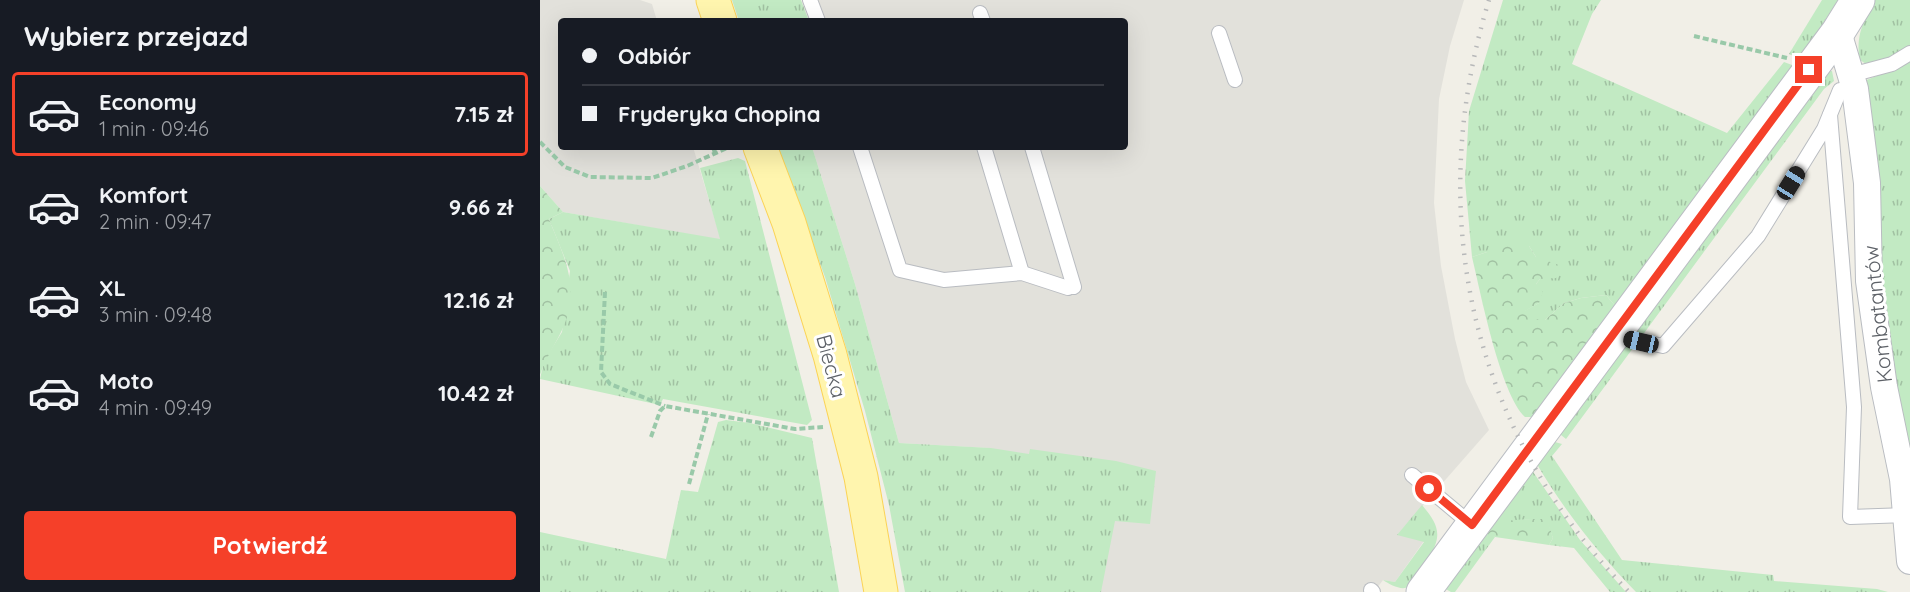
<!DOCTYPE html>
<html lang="pl">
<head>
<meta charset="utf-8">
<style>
  body { margin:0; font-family:Quicksand,sans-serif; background:#242831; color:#f1f3f6; height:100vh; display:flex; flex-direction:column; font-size:22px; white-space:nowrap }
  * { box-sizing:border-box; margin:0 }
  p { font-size:20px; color:#9ea1a6 }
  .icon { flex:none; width:33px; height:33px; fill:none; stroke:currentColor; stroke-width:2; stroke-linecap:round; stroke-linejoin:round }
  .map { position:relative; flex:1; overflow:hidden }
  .drawer { display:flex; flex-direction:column; background:#171b24; width:540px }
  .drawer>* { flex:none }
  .guide { position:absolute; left:18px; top:18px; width:570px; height:132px; border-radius:6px; box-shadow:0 6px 24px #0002; display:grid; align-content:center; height:132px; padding:0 24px; background:#171b24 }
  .end { position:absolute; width:27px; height:27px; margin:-14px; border:8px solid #f54029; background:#fff; box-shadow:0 0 0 3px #fff }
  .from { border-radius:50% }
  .car { position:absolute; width:18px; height:36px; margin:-18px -9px; border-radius:8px; box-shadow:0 0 4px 2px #0007; background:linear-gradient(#222 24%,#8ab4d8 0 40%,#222 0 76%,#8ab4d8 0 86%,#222 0) }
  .guide b { display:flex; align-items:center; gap:21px; height:57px; font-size:22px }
  .guide b+b { border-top:2px solid #363941 }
  .guide i { width:15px; height:15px; background:#f1f3f6 }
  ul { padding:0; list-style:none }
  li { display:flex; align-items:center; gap:18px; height:84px; margin:0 12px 9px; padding:0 12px; border:3px solid transparent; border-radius:6px }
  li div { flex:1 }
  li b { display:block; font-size:22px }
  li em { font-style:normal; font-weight:700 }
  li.on { border-color:#f54029 }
  li>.icon { width:54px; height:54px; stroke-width:1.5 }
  h2 { padding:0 24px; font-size:27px; line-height:72px }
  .button { display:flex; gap:12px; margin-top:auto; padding:12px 24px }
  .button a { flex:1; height:69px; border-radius:6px; background:#f54029; color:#fff; font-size:24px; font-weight:700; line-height:69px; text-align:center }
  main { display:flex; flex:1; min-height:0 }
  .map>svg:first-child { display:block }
  .industrial { fill:#e2e1db }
  .grass { fill:url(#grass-tufts) }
  .forest { fill:url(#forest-crowns) }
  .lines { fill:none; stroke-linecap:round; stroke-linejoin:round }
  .lane-casing { stroke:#b9bcc1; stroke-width:16 }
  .street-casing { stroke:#b9bcc1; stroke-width:28 }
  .secondary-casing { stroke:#babdc3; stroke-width:35 }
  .primary-casing { stroke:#fbd356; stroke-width:35 }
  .path { stroke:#99c9a9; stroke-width:4; stroke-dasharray:6 3; stroke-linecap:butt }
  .lane { stroke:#fff; stroke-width:14 }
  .street { stroke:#fff; stroke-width:26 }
  .secondary { stroke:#fff; stroke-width:33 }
  .primary { stroke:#fff5ae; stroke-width:33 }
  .rail { stroke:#b7b8b9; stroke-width:4.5; stroke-dasharray:1.5 8; stroke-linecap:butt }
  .route { stroke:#f54029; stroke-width:8 }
  .labels { text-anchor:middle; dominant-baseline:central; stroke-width:6; stroke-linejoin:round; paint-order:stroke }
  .street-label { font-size:21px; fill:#5e6268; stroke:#fff }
</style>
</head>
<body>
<main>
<section class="drawer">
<h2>Wybierz przejazd</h2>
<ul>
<li class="on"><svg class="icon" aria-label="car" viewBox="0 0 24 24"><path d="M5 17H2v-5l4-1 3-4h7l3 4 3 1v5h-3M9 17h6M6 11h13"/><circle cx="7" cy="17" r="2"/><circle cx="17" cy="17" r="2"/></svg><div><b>Economy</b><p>1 min · 09:46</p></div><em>7.15 zł</em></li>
<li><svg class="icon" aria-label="car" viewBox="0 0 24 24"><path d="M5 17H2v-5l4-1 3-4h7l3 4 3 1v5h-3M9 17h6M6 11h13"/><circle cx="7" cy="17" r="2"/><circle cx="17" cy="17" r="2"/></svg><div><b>Komfort</b><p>2 min · 09:47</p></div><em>9.66 zł</em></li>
<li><svg class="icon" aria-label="car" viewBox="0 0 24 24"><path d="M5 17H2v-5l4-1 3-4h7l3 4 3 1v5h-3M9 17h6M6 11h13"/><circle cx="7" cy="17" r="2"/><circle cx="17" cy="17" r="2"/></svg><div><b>XL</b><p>3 min · 09:48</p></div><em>12.16 zł</em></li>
<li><svg class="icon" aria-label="car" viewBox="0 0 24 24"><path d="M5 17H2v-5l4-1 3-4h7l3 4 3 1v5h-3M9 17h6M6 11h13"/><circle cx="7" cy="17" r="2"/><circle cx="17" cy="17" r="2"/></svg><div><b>Moto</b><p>4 min · 09:49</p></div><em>10.42 zł</em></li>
</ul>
<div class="button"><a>Potwierdź</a></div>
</section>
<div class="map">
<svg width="1370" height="592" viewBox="0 0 1370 592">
  <defs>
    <pattern id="grass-tufts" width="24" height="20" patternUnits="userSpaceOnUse" patternTransform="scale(1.5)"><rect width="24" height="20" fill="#c2eac3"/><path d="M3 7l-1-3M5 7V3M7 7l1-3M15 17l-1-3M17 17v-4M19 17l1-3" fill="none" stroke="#a1c1a2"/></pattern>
    <pattern id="forest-crowns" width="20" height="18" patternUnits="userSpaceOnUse" patternTransform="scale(1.5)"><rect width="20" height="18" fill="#c2eac3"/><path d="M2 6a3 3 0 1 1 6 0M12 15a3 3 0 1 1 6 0" fill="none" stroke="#a1c1a2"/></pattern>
  </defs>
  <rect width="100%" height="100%" fill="#f1efe7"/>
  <g class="industrial">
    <path d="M 0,0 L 100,0 L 112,4 L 117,21 L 21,21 L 21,147 L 153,147 L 181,240 L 23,212 L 0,186 Z"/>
    <path d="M 276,0 L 924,0 L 910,46 L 899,99 L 894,203 L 901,266 L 915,339 L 926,382 L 949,430 L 858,534 L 884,541 L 855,582 L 843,580 L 834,592 L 377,592 L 449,448 L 359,443 L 315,284 L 272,147 L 585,147 L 585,21 L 283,21 Z"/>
  </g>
  <g class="grass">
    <path d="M 192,0 L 261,0 L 269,21 L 199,21 Z"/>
    <path d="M 963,0 L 1061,0 L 1052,14 L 1032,64 L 1187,133 L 1244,62 L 1252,65 L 1253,70 L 1077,308 L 1066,295 L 1041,298 L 1024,303 L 1005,320 L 990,321 L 984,311 L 999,303 L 996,284 L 1000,279 L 996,257 L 989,246 L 947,252 L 932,257 L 925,181 L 929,111 Z"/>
    <path d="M 1282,0 L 1298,0 L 1262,56 L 1256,57 L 1249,54 Z"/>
    <path d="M 1335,0 L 1370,0 L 1370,48 L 1362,54 L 1326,64 L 1320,60 C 1315,36 1324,20 1335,0 Z"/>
    <path d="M 1370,58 L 1370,477 L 1358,411 L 1339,261 L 1332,118 L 1324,81 L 1349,71 Z"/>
    <path d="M 1292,71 L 1294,81 L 1284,89 L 1026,439 L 1021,435 L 1018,428 L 1285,72 Z"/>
    <path d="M 237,147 L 272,147 L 315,284 L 359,443 L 451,448 L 489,454 L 490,449 L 576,461 L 616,471 L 610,524 L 575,521 L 561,592 L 365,592 L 349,505 L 325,411 L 285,277 Z"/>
    <path d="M 198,158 L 205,161 L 272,420 L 267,425 L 123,399 L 120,405 L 0,379 L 4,361 L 22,332 L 30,271 L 9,219 L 23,212 L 180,239 L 160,168 Z"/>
    <path d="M 186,420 L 210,423 L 272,438 L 299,592 L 0,592 L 0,532 L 126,559 L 141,490 L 158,492 L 178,422 Z"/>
    <path d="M 1008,440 L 1022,444 L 1012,456 L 1082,560 L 1233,575 L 1234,581 L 1337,589 L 1348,592 L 1096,592 C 1057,552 1023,509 995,461 Z"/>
    <path d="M 989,466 L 1040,540 L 1086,592 L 1070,592 L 1034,548 L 1009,545 L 1013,538 L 1006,519 L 979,520 L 949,533 L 955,537 L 915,592 L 911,592 L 904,588 Z"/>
    <path d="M 882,505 C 890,515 899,525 897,538 C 896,549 876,586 865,588 C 858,589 849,584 843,580 L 855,582 L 884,542 L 857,535 Z"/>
  </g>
  <g class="forest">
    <path d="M 0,186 L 23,212 L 9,219 C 25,259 42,290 21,332 C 14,347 5,359 0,375 Z"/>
    <path d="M 975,238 L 989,246 L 996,257 L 1022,266 L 1022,272 L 1016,278 L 1000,279 L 996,284 L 1003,292 L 999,303 L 985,311 L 990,320 L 1005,320 L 1024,303 L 1041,298 L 1066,295 L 1077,308 L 996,417 L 985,417 C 960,393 941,294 932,257 L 947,252 L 951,241 Z"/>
    <path d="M 993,519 L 1007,519 L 1013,538 L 1009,545 L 955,537 L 948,534 C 956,519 978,520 993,519 Z"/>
  </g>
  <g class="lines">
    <g class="lane-casing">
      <g id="lane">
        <path d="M 270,0 L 278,21"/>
        <path d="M 440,13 L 443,21"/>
        <path d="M 679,33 L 695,80"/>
        <path d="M 1311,75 L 1352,64 L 1370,53"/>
        <path d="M 1290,115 L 1314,407 L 1310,517 L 1367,515"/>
        <path d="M 320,147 L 360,270 L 404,280 L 482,273 L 528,288"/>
        <path d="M 444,147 L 482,273"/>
        <path d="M 492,147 L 534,287"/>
        <path d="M 1074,335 L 1123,346 L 1218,236 L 1284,129 L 1300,90"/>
        <path d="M 872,475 L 932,525"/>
        <path d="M 831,590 L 833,592"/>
      </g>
    </g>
    <g class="street-casing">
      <path id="street" d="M 1298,32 L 1315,89 L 1327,183 L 1329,281 L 1344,387 L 1363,479 L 1370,561"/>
    </g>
    <g class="secondary-casing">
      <path id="secondary" d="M 883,592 L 1298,32 L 1318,0"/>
    </g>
    <g class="primary-casing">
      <g id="primary">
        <path d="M 173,0 L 180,21"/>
        <path d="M 220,147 L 249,223 L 290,355 L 321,477 L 341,592"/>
      </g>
    </g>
    <g class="path">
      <path d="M 1154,36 L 1247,58"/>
      <path d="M 0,142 L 25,167 L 50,177 L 112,178 L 147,166 L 189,147"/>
      <path d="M 173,147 L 175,153"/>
      <path d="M 65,292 L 61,372 L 70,384 L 125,406"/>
      <path d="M 111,437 L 120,411 L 125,406 L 255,429 L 283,427"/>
      <path d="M 149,484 L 168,414"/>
    </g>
    <use href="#lane" class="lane"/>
    <use href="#street" class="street"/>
    <use href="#secondary" class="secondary"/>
    <use href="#primary" class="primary"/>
    <path class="rail" d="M 949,0 C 883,215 931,430 1089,592"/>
  </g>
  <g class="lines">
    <path class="route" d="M 889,489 L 932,525 L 1269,70"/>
  </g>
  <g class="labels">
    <g class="street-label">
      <text transform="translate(1337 314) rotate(-96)">Kombatantów</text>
      <text transform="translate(292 366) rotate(75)">Biecka</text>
    </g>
  </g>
</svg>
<i class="end from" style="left:889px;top:489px"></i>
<i class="end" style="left:1269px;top:70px"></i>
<i class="car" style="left:1251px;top:183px;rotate:32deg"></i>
<i class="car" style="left:1101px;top:342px;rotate:283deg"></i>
<div class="guide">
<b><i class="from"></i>Odbiór</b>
<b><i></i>Fryderyka Chopina</b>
</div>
</div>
</main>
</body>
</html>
